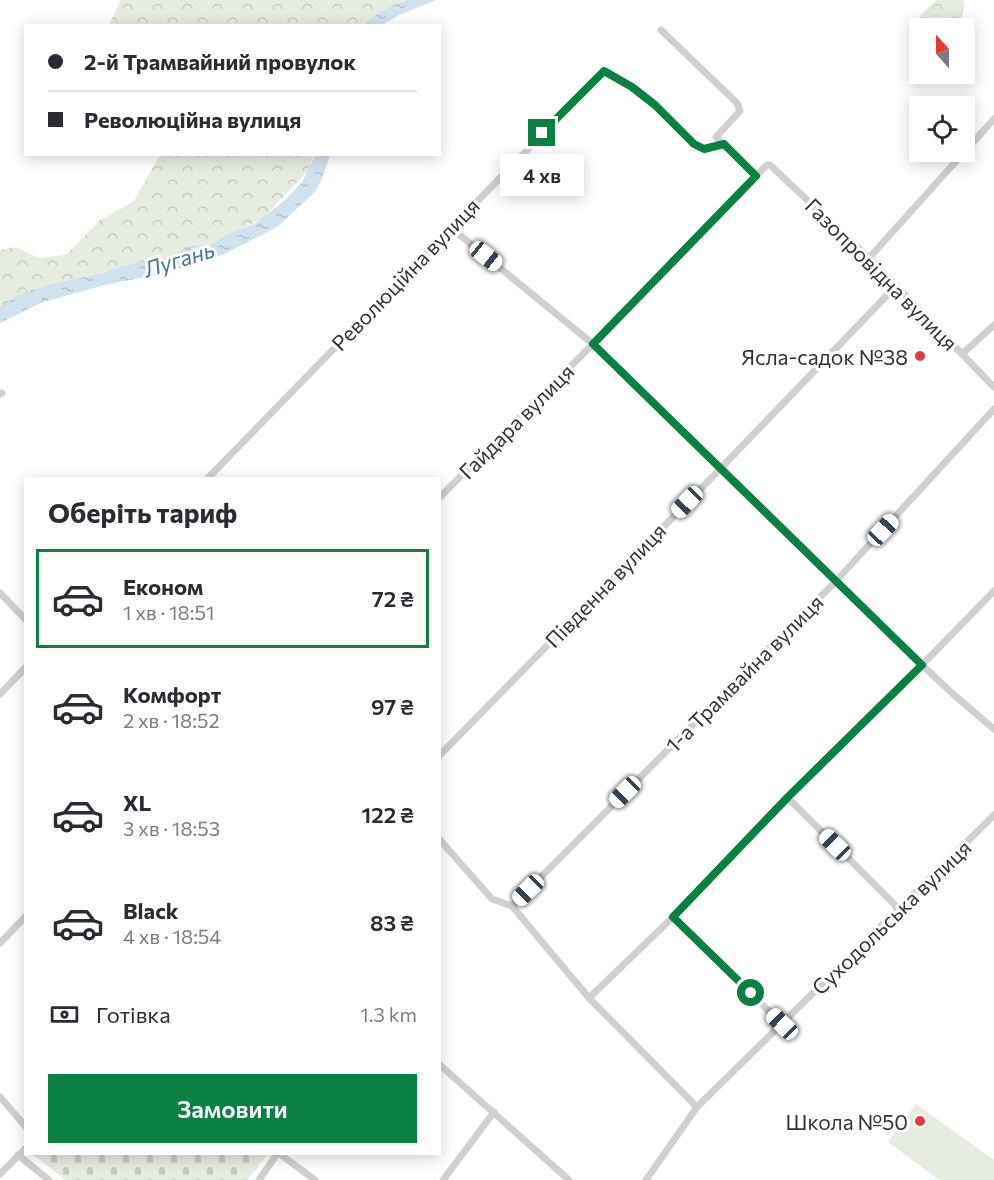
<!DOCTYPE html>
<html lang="uk">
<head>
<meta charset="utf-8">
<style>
  body { margin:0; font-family:Commissioner,sans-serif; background:#f7f7f7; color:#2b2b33; height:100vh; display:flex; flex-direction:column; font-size:22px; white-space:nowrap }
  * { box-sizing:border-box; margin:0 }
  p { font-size:20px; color:#7c7c81 }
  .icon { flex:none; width:33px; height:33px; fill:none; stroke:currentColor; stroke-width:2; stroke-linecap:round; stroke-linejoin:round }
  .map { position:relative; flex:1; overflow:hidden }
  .details { position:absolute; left:24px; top:477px; width:417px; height:678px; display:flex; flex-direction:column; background:#fff; border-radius:0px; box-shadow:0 3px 15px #0003 }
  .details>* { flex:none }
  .guide { position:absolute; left:24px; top:24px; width:417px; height:132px; border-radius:0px; box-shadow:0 3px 15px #0003; display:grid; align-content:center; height:132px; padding:0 24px; background:#fff }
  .needle { width:39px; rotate:339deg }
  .controls { position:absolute; left:909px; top:18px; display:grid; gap:12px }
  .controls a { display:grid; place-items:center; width:66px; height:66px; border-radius:0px; background:#fff; box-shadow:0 3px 15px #0003; font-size:30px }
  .end { position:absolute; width:27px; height:27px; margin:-14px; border:8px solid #0b8043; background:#fff; box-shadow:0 0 0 3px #fff }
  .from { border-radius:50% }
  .bubble { position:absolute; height:42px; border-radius:0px; background:#fff; box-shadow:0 3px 15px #0003; font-size:20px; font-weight:600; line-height:42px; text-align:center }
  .car { position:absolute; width:18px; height:36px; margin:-18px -9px; border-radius:8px; box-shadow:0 0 4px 2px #0007; background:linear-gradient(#fff 24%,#345 0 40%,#fff 0 76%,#345 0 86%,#fff 0) }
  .guide b { display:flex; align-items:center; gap:21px; height:57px; font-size:22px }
  .guide b+b { border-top:2px solid #e1e1e2 }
  .guide i { width:15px; height:15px; background:#2b2b33 }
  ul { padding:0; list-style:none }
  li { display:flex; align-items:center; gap:18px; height:99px; margin:0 12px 9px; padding:0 12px; border:3px solid transparent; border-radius:0px }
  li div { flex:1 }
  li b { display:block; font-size:22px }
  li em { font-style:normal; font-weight:600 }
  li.active { border-color:#0b8043 }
  li>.icon { width:54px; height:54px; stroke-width:1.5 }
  h2 { padding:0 24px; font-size:27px; line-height:72px }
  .pay { display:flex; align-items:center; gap:15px; height:66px; padding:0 24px; font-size:22px }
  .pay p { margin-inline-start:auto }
  .cta { display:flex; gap:12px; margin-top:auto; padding:12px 24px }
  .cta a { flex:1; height:69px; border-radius:0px; background:#0b8043; color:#fff; font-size:24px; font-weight:600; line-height:69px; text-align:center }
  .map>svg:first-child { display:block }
  .forest { fill:url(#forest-crowns) }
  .cemetery { fill:url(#cemetery-stones) }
  .pitch { fill:#e6ecdf }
  .water { fill:url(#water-ripples) }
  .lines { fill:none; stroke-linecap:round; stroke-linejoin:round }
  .minor { stroke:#d0d0d0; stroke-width:7 }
  .route { stroke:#0b8043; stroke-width:8 }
  .poi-dot { fill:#e63946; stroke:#fff; stroke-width:2 }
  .labels { text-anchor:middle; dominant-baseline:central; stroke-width:6; stroke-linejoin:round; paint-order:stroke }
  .street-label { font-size:21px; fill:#333; stroke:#fff }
  .poi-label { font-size:21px; fill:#333; stroke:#fff; text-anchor:end }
  .water-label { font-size:22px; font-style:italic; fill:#3f7597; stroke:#fff }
</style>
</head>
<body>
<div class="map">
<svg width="994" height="1180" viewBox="0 0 994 1180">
  <defs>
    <pattern id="forest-crowns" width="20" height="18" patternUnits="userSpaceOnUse" patternTransform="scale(1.5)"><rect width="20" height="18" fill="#e6ecdf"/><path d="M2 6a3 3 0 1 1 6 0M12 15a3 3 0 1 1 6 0" fill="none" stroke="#c6cbc0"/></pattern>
    <pattern id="cemetery-stones" width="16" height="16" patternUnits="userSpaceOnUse" patternTransform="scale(1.5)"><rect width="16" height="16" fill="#e6ecdf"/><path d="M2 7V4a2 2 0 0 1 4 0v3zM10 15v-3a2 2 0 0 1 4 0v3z" fill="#c6cbc0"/></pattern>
    <pattern id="water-ripples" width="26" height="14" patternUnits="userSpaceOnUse" patternTransform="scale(1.5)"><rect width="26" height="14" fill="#cfe2ee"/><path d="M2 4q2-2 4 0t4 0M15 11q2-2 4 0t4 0" fill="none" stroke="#b2c2cd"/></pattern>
  </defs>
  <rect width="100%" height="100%" fill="#fff"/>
  <g class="forest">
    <path d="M 121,0 L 405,0 L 388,7 L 361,25 L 108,26 Z"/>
    <path d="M 936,0 L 964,0 L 963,14 L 957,28 L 926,28 L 920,16 Z"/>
    <path d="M 160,155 L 314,155 L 307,172 L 263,218 L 208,246 L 166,258 L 121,266 L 0,307 L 0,250 L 16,247 L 39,258 L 66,255 L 99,221 L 134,201 Z"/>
  </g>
  <path class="cemetery" d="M 32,1154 L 268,1154 L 247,1180 L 66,1180 Z"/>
  <path class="pitch" d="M 916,1104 L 994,1160 L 994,1180 L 939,1180 L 888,1142 Z"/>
  <g class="water">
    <path d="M 407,0 L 436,0 L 399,15 L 382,25 L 362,25 L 388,7 Z"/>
    <path d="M 316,154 L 330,155 L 322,179 L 315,192 L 277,227 L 250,241 L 220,256 L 200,258 L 183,267 L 157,275 L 109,284 L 43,302 L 0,323 L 0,307 L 20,294 L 49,285 L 99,274 L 121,266 L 166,258 L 192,245 L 208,246 L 227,235 L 256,223 L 285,200 L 302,182 Z"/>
  </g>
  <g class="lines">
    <g class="minor">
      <path d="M 661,30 L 737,103 L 740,111 L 716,137 L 756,176"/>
      <path d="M 450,227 L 593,344 L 922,665 L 953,694 L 994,729"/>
      <path d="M 869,258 L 994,119"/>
      <path d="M 962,354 L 994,325"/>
      <path d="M 0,394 L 2,393"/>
      <path d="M 208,478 L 604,71 L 632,87 L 655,105 L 694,144 L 704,149 L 724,144"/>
      <path d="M 440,497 L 593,344 L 756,176 L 767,165 L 770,165 L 869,258 L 994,387"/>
      <path d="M 0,593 L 26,620"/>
      <path d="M 0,694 L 26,667"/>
      <path d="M 440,755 L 720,469 L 896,286"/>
      <path d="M 787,797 L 899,909"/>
      <path d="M 440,840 L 492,899 L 512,906 L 589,998 L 697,1107"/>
      <path d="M 512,906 L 835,582 L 994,409"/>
      <path d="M 673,917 L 782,1024"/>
      <path d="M 0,943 L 26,916"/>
      <path d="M 589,998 L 673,917 L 787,797 L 922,665 L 994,591"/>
      <path d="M 440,1065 L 569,1180"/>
      <path d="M 0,1097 L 26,1127"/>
      <path d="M 280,1154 L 315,1180"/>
      <path d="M 18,1155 L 49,1180"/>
      <path d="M 0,1174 L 26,1148"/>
      <path d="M 259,1180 L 277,1154"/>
      <path d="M 443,1180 L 494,1112"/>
      <path d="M 646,1180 L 697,1107 L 994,815"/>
    </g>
  </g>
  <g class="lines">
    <path class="route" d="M 542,133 L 604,71 L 632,87 L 655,105 L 694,144 L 704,149 L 724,144 L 756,176 L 593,344 L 922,665 L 788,797 L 673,917 L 751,993"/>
  </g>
  <g class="poi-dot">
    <circle cx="920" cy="356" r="6"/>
    <circle cx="920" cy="1121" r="6"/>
  </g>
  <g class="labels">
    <g class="street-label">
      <text transform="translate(405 274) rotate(-46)">Революційна вулиця</text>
      <text transform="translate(882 274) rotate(45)">Газопровідна вулиця</text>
      <text transform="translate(516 421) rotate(-45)">Гайдара вулиця</text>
      <text transform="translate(605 585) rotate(-46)">Південна вулиця</text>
      <text transform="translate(744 673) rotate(-45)">1-а Трамвайна вулиця</text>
      <text transform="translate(891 917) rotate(-44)">Суходольська вулиця</text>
    </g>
    <g class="poi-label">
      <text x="908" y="356">Ясла-садок №38</text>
      <text x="908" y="1121">Школа №50</text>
    </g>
    <g class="water-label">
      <text transform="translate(179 259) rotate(-17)">Лугань</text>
    </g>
  </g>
</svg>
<div class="controls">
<a><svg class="needle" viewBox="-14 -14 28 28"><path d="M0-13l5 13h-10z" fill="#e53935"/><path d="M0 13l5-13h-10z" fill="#7c7c81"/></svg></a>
<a><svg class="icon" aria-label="locate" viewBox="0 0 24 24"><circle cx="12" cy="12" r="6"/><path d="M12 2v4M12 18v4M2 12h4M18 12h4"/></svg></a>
</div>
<i class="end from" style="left:751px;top:993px"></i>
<i class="end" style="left:542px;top:133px"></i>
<div class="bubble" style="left:500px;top:154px;width:84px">4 хв</div>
<i class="car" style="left:486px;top:256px;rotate:129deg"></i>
<i class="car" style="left:687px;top:502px;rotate:224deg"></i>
<i class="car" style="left:883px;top:530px;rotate:43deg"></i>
<i class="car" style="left:625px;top:792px;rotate:225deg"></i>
<i class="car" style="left:835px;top:845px;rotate:315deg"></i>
<i class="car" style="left:528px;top:890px;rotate:225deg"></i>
<i class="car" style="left:782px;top:1024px;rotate:314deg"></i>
<div class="guide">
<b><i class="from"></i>2-й Трамвайний провулок</b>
<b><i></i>Революційна вулиця</b>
</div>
<section class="details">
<h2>Оберіть тариф</h2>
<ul>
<li class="active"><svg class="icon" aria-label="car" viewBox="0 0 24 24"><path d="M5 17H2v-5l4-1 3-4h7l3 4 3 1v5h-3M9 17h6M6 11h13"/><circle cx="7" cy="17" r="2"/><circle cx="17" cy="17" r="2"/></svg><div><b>Економ</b><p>1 хв · 18:51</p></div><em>72 ₴</em></li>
<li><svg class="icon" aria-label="car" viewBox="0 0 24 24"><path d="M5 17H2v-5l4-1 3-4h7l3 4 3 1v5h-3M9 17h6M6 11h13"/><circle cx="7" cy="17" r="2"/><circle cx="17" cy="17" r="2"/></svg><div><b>Комфорт</b><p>2 хв · 18:52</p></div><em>97 ₴</em></li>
<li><svg class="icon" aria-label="car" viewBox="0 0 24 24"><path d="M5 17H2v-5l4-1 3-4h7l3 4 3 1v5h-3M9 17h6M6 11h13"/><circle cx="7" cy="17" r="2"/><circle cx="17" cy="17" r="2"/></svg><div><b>XL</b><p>3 хв · 18:53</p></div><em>122 ₴</em></li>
<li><svg class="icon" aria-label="car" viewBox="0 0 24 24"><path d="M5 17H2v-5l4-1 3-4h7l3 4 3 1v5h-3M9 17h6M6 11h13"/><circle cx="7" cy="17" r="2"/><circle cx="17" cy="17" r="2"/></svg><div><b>Black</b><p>4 хв · 18:54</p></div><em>83 ₴</em></li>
</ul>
<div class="pay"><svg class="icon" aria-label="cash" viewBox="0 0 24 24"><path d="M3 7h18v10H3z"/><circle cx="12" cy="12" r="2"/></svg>Готівка<p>1.3 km</p></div>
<div class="cta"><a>Замовити</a></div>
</section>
</div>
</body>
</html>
